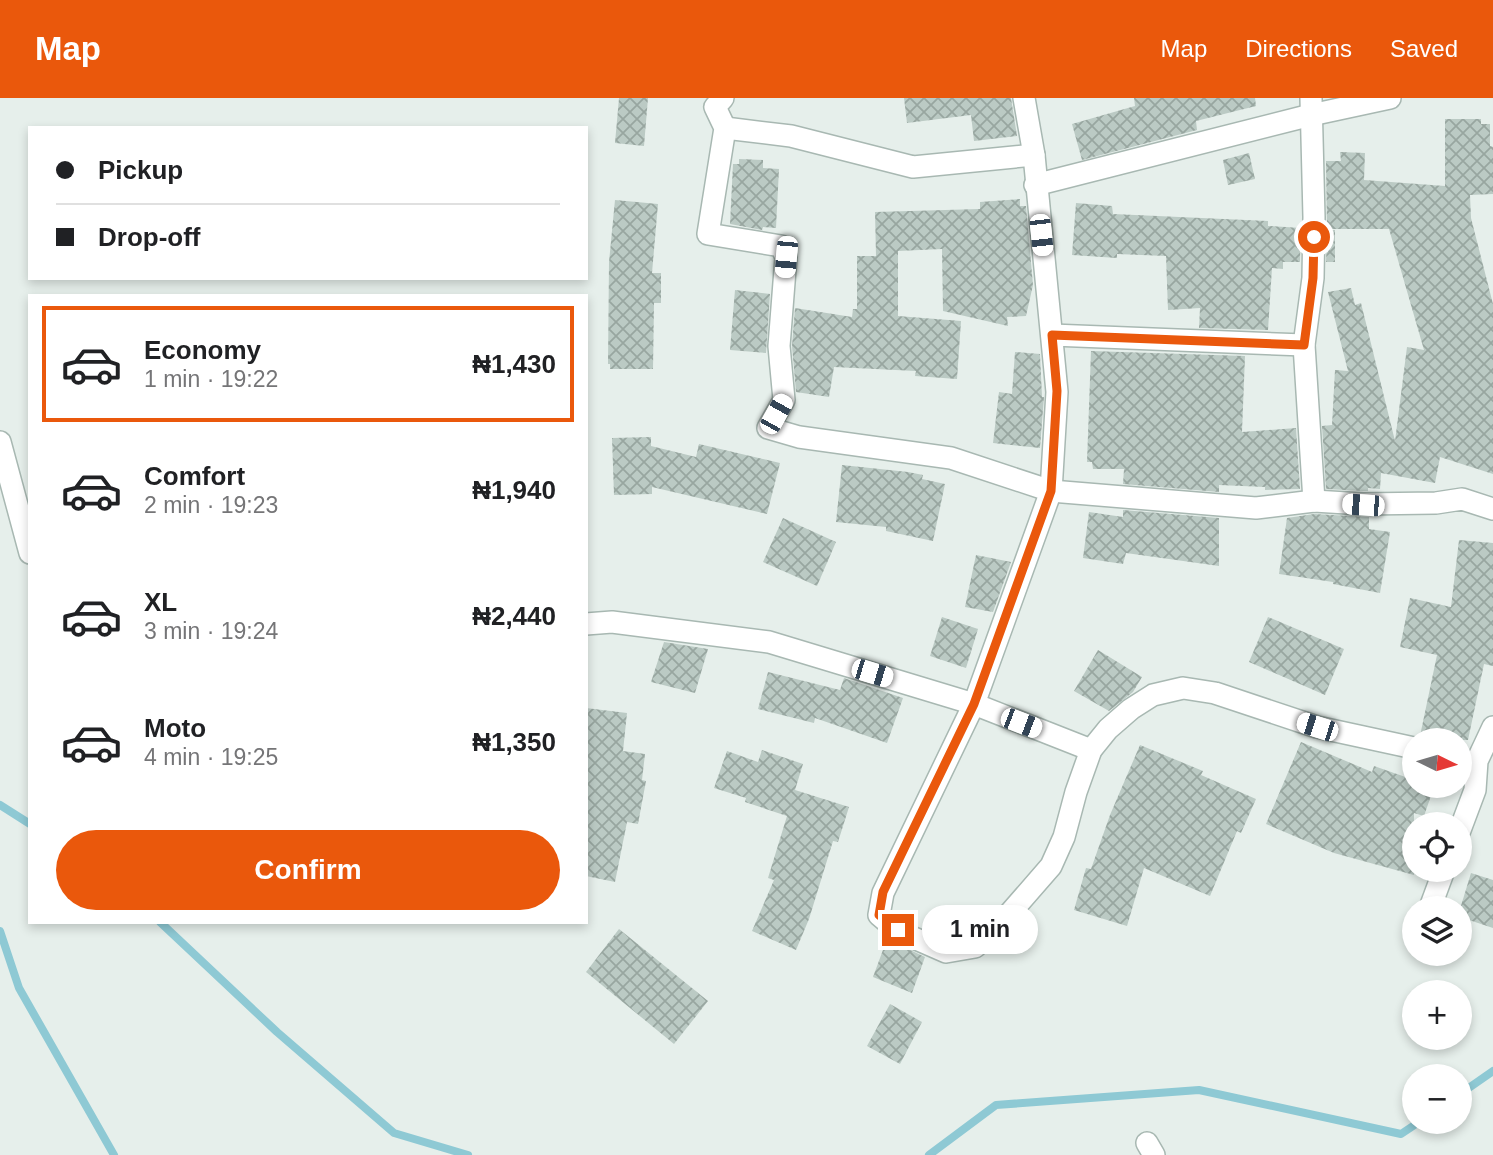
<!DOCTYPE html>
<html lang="en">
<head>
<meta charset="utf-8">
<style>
  body { margin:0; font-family:Helvetica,sans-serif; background:#f2f2f2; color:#202124; height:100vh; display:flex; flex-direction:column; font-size:26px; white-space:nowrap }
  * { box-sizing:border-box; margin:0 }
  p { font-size:23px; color:#757577 }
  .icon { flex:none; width:38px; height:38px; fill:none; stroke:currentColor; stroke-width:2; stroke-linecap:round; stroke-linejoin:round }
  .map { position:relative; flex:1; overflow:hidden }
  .details { position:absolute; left:28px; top:196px; width:560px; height:630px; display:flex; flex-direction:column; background:#fff; border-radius:0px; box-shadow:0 4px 10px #0003 }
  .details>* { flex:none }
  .banner { position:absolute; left:28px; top:28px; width:560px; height:154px; border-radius:0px; box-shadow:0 4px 10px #0003; display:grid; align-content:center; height:154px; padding:0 28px; background:#fff }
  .needle { width:46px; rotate:95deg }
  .controls { position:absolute; left:1402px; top:630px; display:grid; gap:14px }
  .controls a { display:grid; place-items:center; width:70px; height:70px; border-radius:50%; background:#fff; box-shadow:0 4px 10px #0003; font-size:35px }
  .end { position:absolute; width:32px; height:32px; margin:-16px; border:9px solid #ea580c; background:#fff; box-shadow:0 0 0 4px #fff }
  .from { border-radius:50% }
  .bubble { position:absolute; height:49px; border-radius:24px; background:#fff; box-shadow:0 4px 10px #0003; font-size:23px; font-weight:800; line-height:49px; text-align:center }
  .car { position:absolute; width:21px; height:42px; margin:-21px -10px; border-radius:9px; box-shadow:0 0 5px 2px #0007; background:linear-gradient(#fff 24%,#345 0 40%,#fff 0 76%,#345 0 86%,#fff 0) }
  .banner b { display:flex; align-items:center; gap:24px; height:66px; font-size:26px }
  .banner b+b { border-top:2px solid #e0e0e0 }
  .banner i { width:18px; height:18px; background:#202124 }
  ul { padding:12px 0 0; list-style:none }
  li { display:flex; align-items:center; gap:21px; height:116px; margin:0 14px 10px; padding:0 14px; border:4px solid transparent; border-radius:0px }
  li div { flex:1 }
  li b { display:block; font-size:26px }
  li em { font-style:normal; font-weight:800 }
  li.current { border-color:#ea580c }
  li>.icon { width:63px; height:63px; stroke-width:1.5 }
  .primary-button { display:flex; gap:14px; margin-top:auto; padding:14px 28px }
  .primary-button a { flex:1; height:80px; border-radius:42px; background:#ea580c; color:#fff; font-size:28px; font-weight:800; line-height:80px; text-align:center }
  header { display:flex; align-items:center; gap:42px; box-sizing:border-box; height:98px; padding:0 35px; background:#ea580c; color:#fff }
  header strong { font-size:33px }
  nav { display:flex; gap:38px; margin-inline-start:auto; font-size:24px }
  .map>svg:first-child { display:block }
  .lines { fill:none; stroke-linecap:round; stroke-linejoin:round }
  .stream { stroke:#8ec9d4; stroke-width:8 }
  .building { fill:url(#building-cross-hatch) }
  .street-casing { stroke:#a8b8b2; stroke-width:24 }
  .street { stroke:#fff; stroke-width:21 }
  .route { stroke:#ea580c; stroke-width:9 }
</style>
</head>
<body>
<header>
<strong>Map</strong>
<nav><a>Map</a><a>Directions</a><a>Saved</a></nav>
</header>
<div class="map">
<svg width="1493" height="1057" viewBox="0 0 1493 1057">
  <defs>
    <pattern id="building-cross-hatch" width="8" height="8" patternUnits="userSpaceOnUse" patternTransform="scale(1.75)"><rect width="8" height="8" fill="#bbcac4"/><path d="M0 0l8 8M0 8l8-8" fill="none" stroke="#98a6a0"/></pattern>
  </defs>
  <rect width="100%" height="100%" fill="#e6efeb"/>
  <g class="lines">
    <g class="stream">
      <path d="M 0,707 L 30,726"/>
      <path d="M 160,824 L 277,934 L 394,1035 L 468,1057"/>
      <path d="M 0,833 L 19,890 L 114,1057"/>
      <path d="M 1460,996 L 1493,973"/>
      <path d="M 929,1057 L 996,1007 L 1199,992 L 1401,1036 L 1419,1024"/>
    </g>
  </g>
  <g class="building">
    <path d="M 619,0 L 648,0 L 644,48 L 615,45 Z"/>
    <path d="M 904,0 L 1011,0 L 1017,38 L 974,43 L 971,17 L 907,25 Z"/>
    <path d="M 1134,0 L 1255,0 L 1256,8 L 1196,23 L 1197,32 L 1082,62 L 1072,26 L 1135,8 Z"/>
    <path d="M 1445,21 L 1481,21 L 1481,26 L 1490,26 L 1490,48 L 1493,49 L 1493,96 L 1470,97 L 1471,120 L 1493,206 L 1493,376 L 1440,359 L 1435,385 L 1381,375 L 1380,391 L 1368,390 L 1368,393 L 1363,393 L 1326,391 L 1322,328 L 1332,327 L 1335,272 L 1348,273 L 1328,194 L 1351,190 L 1355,207 L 1361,205 L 1395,343 L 1407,249 L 1424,252 L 1389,131 L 1327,131 L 1326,63 L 1341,63 L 1340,54 L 1365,55 L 1364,82 L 1445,88 Z"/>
    <path d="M 1249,55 L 1255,81 L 1228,87 L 1223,62 Z"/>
    <path d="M 739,61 L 763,62 L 763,70 L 779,71 L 776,130 L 763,129 L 762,132 L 730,126 L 733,66 L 739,66 Z"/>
    <path d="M 1020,101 L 1020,108 L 1026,108 L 1033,187 L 1026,218 L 1007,219 L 1008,228 L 943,213 L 942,151 L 898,153 L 898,218 L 961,223 L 957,281 L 915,278 L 916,273 L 834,269 L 829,299 L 796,294 L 792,248 L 795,210 L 852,219 L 853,211 L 857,211 L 857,158 L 876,158 L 875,114 L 980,111 L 980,104 Z"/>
    <path d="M 615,102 L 658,106 L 652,175 L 661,175 L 661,205 L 654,205 L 653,271 L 610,271 L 610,266 L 608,266 L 609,164 Z"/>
    <path d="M 1076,105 L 1112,108 L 1113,116 L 1268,123 L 1268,128 L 1301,130 L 1300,164 L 1283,164 L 1283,171 L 1272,170 L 1268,232 L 1199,230 L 1200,210 L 1168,212 L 1166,158 L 1117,156 L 1117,160 L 1072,157 Z"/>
    <path d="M 1327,132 L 1335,132 L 1335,164 L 1326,164 Z"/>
    <path d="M 735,192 L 770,196 L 766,255 L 730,252 Z"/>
    <path d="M 1091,253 L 1245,258 L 1242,334 L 1296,330 L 1300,391 L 1265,392 L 1265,389 L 1219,387 L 1219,394 L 1123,386 L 1124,371 L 1093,371 L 1092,364 L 1087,364 Z"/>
    <path d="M 1015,254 L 1040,256 L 1042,299 L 1044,299 L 1040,350 L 993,345 L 999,294 L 1012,296 Z"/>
    <path d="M 651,339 L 651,348 L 696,359 L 699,346 L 780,365 L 767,416 L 652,389 L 652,396 L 614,397 L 612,340 Z"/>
    <path d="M 842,367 L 908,374 L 923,377 L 922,381 L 945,386 L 933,443 L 886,433 L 886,429 L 836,424 Z"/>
    <path d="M 1123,412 L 1219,420 L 1219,468 L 1126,455 L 1123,466 L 1083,460 L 1089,414 L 1123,419 Z"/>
    <path d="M 1314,416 L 1369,419 L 1369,431 L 1390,434 L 1380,495 L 1333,486 L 1333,484 L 1279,476 L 1287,420 Z"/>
    <path d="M 783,420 L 836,444 L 817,488 L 763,464 Z"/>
    <path d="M 1459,442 L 1493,445 L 1493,568 L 1484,566 L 1468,642 L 1440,642 L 1420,638 L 1437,557 L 1400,549 L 1410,500 L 1451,509 Z"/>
    <path d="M 976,457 L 1011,464 L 993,514 L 965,509 Z"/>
    <path d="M 942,519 L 978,531 L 966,570 L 930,558 Z"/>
    <path d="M 1268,519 L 1344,551 L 1325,597 L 1249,564 Z"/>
    <path d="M 664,544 L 708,551 L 695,595 L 651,584 Z"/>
    <path d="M 1098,552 L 1142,579 L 1133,594 L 1109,613 L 1074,593 Z"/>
    <path d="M 768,574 L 840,592 L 844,580 L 903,600 L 887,645 L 815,620 L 814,625 L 758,611 Z"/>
    <path d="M 586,610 L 627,615 L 623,653 L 645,656 L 642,682 L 646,683 L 638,726 L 627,724 L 615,784 L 586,778 Z"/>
    <path d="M 1301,644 L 1372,674 L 1374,668 L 1414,682 L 1414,688 L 1434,689 L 1424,718 L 1414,715 L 1414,777 L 1334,755 L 1266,726 Z"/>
    <path d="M 1140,647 L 1203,673 L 1201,677 L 1256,701 L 1241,735 L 1237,733 L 1210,798 L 1144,770 L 1127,828 L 1074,812 L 1086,770 L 1091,771 L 1110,717 Z"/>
    <path d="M 762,652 L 803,666 L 795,692 L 849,709 L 838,744 L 833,743 L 809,821 L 796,852 L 752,833 L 774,782 L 768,780 L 787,718 L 745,704 L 746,700 L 714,690 L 727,653 L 758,664 Z"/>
    <path d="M 1471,775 L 1493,782 L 1493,830 L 1460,819 L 1460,811 Z"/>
    <path d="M 619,831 L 708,903 L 674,946 L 586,874 Z"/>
    <path d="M 887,841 L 925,859 L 912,895 L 873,879 Z"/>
    <path d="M 890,906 L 922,924 L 900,966 L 867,948 Z"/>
  </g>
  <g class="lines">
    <g class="street-casing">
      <g id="street">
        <path d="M 723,0 L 715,9 L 725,30 L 708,136 L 781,148 L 786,159 L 779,248 L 784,302 L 768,330 L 799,339 L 951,360 L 1051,393 L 1256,410 L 1314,403 L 1363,406 L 1436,405 L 1462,401 L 1493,411"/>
        <path d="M 1024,0 L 1034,57 L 1057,294 L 1051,393 L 974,606 L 883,795 L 879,817 L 898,833 L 946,854 L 975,849 L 997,830 L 1051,768 L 1064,739 L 1076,694 L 1091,652 L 1108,631 L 1131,611 L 1153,597 L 1183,590 L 1215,595 L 1317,629 L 1414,650"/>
        <path d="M 1311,0 L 1314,119 L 1313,180 L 1304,247 L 1314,403"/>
        <path d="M 725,30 L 791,38 L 913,69 L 1034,57"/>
        <path d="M 1035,87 L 1311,17 L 1390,0"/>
        <path d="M 1052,237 L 1304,247"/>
        <path d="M 0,344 L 30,455"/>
        <path d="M 586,526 L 612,524 L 769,544 L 974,606 L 1091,652"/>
        <path d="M 1460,732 L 1475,692 L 1477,663 L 1493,629"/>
        <path d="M 1430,810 L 1444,772"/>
        <path d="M 1147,1045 L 1154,1057"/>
      </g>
    </g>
    <use href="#street" class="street"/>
  </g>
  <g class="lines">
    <path class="route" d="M 898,832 L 879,817 L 883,794 L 974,606 L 1051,393 L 1057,293 L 1052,237 L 1304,247 L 1313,180 L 1314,139"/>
  </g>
</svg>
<div class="controls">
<a><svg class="needle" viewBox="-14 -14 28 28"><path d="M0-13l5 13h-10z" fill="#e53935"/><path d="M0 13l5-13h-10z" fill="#757577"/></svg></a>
<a><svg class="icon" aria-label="locate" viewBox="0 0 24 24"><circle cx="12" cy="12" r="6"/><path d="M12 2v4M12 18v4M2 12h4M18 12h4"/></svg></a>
<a><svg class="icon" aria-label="layers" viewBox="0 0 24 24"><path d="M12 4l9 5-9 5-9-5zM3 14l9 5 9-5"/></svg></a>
<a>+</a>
<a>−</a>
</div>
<i class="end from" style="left:1314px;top:139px"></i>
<i class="end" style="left:898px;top:832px"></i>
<div class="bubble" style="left:922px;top:807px;width:116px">1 min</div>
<i class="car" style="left:1041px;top:137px;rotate:174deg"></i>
<i class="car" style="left:786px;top:159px;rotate:185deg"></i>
<i class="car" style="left:776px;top:316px;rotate:29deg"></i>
<i class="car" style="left:1363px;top:407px;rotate:274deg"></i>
<i class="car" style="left:872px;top:575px;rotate:107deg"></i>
<i class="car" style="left:1021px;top:625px;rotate:111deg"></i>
<i class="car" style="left:1317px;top:629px;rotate:288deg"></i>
<div class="banner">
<b><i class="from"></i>Pickup</b>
<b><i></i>Drop-off</b>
</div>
<section class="details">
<ul>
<li class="current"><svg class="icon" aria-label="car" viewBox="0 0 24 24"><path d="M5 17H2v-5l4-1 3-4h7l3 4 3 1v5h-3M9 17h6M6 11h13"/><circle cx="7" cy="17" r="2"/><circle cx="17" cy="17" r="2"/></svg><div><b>Economy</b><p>1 min · 19:22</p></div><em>₦1,430</em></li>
<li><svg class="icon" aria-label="car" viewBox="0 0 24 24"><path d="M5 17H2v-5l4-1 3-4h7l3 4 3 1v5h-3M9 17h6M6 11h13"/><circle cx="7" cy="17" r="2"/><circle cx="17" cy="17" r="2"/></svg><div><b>Comfort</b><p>2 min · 19:23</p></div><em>₦1,940</em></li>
<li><svg class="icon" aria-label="car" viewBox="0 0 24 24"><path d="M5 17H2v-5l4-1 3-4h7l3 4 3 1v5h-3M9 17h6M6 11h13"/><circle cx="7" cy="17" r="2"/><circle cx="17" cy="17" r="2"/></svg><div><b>XL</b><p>3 min · 19:24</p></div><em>₦2,440</em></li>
<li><svg class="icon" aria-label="car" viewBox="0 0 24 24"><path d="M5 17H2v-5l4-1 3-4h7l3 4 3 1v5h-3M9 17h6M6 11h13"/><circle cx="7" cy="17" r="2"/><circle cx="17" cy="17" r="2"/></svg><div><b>Moto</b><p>4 min · 19:25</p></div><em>₦1,350</em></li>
</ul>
<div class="primary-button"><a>Confirm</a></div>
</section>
</div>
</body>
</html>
